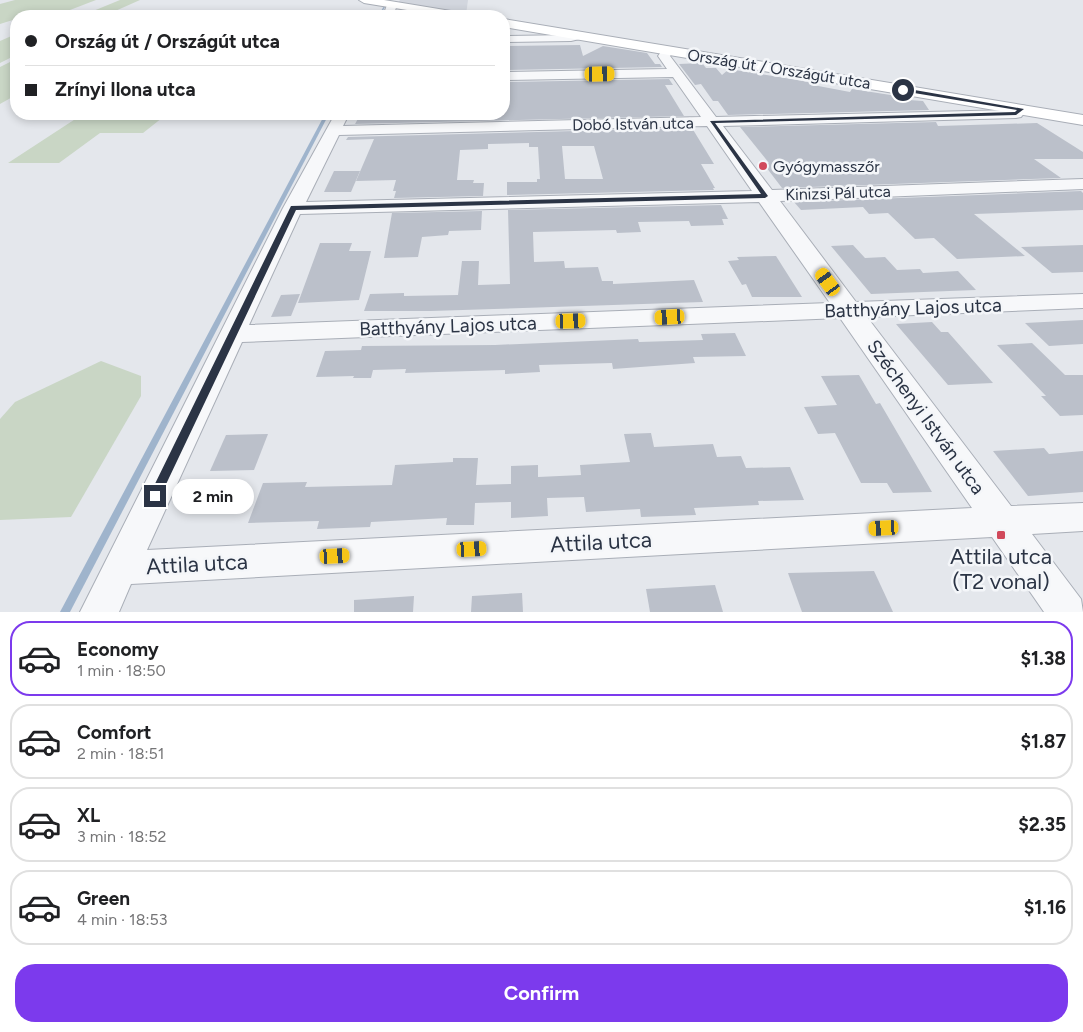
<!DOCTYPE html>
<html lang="en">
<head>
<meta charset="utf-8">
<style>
  body { margin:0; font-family:Figtree,sans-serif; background:#f2f2f2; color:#202124; height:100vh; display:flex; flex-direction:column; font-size:19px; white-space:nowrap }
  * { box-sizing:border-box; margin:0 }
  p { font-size:16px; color:#757577 }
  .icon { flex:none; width:28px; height:28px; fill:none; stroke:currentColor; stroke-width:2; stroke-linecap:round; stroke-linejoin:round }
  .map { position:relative; height:612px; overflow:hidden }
  .panel { display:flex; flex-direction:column; background:#fff; flex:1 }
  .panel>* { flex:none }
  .top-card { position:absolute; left:10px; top:10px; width:500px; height:110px; border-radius:20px; box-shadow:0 2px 8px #0003; display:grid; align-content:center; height:110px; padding:0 15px; background:#fff }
  .end { position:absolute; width:22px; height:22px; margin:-11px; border:6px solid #2b3445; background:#fff; box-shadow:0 0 0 2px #fff }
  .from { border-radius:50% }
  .bubble { position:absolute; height:35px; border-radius:18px; background:#fff; box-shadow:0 2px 8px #0003; font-size:16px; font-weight:700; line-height:35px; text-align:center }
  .car { position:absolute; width:15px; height:30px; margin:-15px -8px; border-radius:6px; box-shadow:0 0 4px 1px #0007; background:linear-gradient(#f5c518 24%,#345 0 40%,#f5c518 0 76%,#345 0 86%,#f5c518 0) }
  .top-card b { display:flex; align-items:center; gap:18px; height:48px; font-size:19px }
  .top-card b+b { border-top:1px solid #e0e0e0 }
  .top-card i { width:12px; height:12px; background:#202124 }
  ul { padding:9px 0 0; list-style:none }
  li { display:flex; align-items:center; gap:15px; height:75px; margin:0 10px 8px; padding:0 5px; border:2px solid #e0e0e0; border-radius:20px }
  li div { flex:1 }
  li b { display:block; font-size:19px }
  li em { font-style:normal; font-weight:700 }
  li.on { border-color:#7c3aed }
  li>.icon { width:45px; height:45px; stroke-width:1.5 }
  .cta { display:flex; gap:10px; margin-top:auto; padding:10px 15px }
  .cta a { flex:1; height:58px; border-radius:20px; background:#7c3aed; color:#fff; font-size:20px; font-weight:700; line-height:58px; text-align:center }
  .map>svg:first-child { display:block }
  .built { fill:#d2d6de }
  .green { fill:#c9d6c5 }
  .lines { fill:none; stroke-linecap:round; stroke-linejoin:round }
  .stream { fill:#9fb4cc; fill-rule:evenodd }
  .building { fill:#bbc0ca; fill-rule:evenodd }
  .street-casing { stroke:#a9aeb7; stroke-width:2 }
  .secondary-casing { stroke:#a9aeb7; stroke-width:2 }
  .street { fill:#f7f8fa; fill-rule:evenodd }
  .secondary { fill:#fff; fill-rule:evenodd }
  .route { fill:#2b3445 }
  .poi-dot { fill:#d1495b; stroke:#f4f6f9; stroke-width:2 }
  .labels { text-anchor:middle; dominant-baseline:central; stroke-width:5; stroke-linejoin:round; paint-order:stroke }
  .far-street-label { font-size:16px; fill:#2b3445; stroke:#f4f6f9 }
  .far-poi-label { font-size:16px; fill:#2b3445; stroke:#f4f6f9; text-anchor:start }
  .street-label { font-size:19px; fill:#2b3445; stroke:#f4f6f9 }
  .near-street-label { font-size:22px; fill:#2b3445; stroke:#f4f6f9 }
  .near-poi-label { font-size:22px; fill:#2b3445; stroke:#f4f6f9 }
</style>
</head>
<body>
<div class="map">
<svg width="1083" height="612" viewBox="0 0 1083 612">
  <rect width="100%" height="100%" fill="#e4e7ec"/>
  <path class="built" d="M 400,0 L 468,0 L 466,15 L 398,3 Z"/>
  <g class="green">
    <path d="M 15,0 L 96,0 L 57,15 L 30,14 L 16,16 L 16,19 L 0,24 L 0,4 Z"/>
    <path d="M 120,0 L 140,0 L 104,16 L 81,16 Z"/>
    <path d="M 16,34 L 16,55 L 0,63 L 0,41 Z"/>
    <path d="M 16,59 L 16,95 L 0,104 L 0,67 Z"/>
    <path d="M 83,114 L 167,114 L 143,133 L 100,133 L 59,163 L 8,163 Z"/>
    <path d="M 101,361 L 141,376 L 141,396 L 71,517 L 0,520 L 0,419 L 15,402 Z"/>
  </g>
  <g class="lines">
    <g class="stream">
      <path d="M 384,6 L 385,7 L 380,16 L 378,16 Z"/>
      <path d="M 325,114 L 329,114 L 70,612 L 60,612 Z"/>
    </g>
  </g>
  <g class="building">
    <path d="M 580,45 L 583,56 L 603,46 L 647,53 L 655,64 L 660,64 L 662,67 L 504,70 L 504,46 Z"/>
    <path d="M 702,63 L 706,68 L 716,68 L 722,75 L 729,69 L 815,83 L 813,85 L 850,92 L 852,89 L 897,96 L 895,99 L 923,101 L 929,110 L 728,115 L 718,101 L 713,101 L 701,84 L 695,85 L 679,64 Z"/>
    <path d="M 669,79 L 673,85 L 665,85 L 684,116 L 355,124 L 359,117 L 504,114 L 504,82 Z"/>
    <path d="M 936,122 L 938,126 L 1037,123 L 1083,152 L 1083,159 L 1034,159 L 1061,178 L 782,188 L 763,163 L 769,163 L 740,127 Z"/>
    <path d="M 692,128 L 714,164 L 701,164 L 715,188 L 713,188 L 714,190 L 507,195 L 507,182 L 537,182 L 537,179 L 540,179 L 538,147 L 529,147 L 529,143 L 488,144 L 488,149 L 460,150 L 457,180 L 474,180 L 473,183 L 484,183 L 483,196 L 394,198 L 396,191 L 393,191 L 396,180 L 356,181 L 374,139 L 346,140 L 348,137 ZM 562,146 L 594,146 L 603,179 L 565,179 Z"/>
    <path d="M 334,171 L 360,171 L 351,192 L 324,192 Z"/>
    <path d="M 1081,191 L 1083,193 L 1083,210 L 974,214 L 1025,256 L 957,259 L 934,238 L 915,239 L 888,213 L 869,214 L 863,207 L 801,210 L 794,202 Z"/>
    <path d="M 721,205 L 728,219 L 722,219 L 724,225 L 691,226 L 689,221 L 638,222 L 641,232 L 617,233 L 616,230 L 533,232 L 534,262 L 564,261 L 565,268 L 598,267 L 602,281 L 613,281 L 613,284 L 694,280 L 703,302 L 431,311 L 364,311 L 370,294 L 404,293 L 404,296 L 458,295 L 462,261 L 479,261 L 478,285 L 510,284 L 508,210 Z"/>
    <path d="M 482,211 L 481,230 L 449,231 L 448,235 L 422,237 L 418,257 L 384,258 L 392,213 Z"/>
    <path d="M 320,243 L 352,243 L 349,251 L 371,251 L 359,300 L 298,303 Z"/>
    <path d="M 853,245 L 865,258 L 885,257 L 897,270 L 920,269 L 923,273 L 958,271 L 976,290 L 871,294 L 831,246 Z"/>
    <path d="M 1083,245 L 1083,272 L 1052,273 L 1021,247 Z"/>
    <path d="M 776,256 L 802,297 L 752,297 L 746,284 L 742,285 L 728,261 L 739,260 L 737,257 Z"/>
    <path d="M 300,294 L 291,316 L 271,317 L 281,295 Z"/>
    <path d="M 1083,320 L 1083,344 L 1049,346 L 1025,323 Z"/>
    <path d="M 932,322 L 941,332 L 948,332 L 993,383 L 948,385 L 896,324 Z"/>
    <path d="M 735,333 L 746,356 L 693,357 L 695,363 L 613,369 L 612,363 L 539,365 L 540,372 L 505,374 L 505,370 L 405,373 L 406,369 L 373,370 L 371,378 L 353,378 L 354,376 L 316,377 L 325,351 L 361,350 L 362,346 L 495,345 L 638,339 L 639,342 L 703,340 L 701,334 Z"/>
    <path d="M 1032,343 L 1065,375 L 1083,375 L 1083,415 L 1060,416 L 1041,396 L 1046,396 L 997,345 Z"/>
    <path d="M 859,375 L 876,404 L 880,403 L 932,492 L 893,493 L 887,483 L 861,483 L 835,433 L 818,434 L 804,407 L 837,405 L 821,376 Z"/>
    <path d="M 651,433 L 654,447 L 713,444 L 717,457 L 741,456 L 746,468 L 790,467 L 804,500 L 758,501 L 759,505 L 694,508 L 696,515 L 641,517 L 640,509 L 586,512 L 584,497 L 547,498 L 548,516 L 511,518 L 511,502 L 475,503 L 474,525 L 446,525 L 447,518 L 371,522 L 370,527 L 317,529 L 319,521 L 248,523 L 263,483 L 307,482 L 305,487 L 392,485 L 395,465 L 453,462 L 453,458 L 478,458 L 476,485 L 511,484 L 511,466 L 538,465 L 538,477 L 581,475 L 580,465 L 630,462 L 624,434 Z"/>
    <path d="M 268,434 L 254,470 L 210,471 L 226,435 Z"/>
    <path d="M 1044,448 L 1049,454 L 1083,451 L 1083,492 L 1028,496 L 993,451 Z"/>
    <path d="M 874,571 L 893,612 L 802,612 L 788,573 Z"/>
    <path d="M 715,585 L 723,612 L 650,612 L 646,589 Z"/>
    <path d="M 522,593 L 523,612 L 471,612 L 472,596 Z"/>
    <path d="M 414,596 L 413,612 L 354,612 L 354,600 Z"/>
  </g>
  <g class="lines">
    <g class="street-casing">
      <g id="street">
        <path d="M 392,2 L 397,5 L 393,16 L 383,16 L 387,5 Z"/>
        <path d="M 580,33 L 584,34 L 585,36 L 584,38 L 571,41 L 504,42 L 504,36 L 571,35 Z"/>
        <path d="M 667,48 L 671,49 L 673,51 L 670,56 L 716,117 L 1012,110 L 1021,105 L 1026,106 L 1028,109 L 1021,117 L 1016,118 L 723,126 L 772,190 L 1083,179 L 1083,189 L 780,201 L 856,302 L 1083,294 L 1083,308 L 867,317 L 1011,506 L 1083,503 L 1083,531 L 1032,534 L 1081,599 L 1083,612 L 1044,612 L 992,537 L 131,584 L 119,612 L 80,612 L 283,208 L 335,114 L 349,114 L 343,126 L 701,117 L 673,77 L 504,80 L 504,72 L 667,69 L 658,56 L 663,49 ZM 707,126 L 752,191 L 306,202 L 339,135 ZM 759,202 L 830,303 L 249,325 L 300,214 ZM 840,318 L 972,508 L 147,550 L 242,342 Z"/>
      </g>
    </g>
    <g class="secondary-casing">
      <g id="secondary">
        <path d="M 359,0 L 384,0 L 463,13 L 469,16 L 444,16 L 364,3 Z"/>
        <path d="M 504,19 L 1083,115 L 1083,125 L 504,27 Z"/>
      </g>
    </g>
    <use href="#street" class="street"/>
    <use href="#secondary" class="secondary"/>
  </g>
  <path class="route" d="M 903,88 L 1024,109 L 1016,115 L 715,123 L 768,196 L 765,198 L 296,210 L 159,499 L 151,499 L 149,496 L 291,206 L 761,194 L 710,121 L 1015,112 L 1017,110 L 902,91 Z"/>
  <g class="poi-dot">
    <circle cx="763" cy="166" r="5"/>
    <rect x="996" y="530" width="10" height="10" rx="2.5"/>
  </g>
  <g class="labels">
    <g class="far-street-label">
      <text transform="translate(779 69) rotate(9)">Ország út / Országút utca</text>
      <text transform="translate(633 124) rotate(-1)">Dobó István utca</text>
      <text transform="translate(838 193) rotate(-2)">Kinizsi Pál utca</text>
    </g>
    <g class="far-poi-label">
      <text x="773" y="166">Gyógymasszőr</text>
    </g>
    <g class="street-label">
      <text transform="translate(913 308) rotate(-2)">Batthyány Lajos utca</text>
      <text transform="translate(448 326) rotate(-2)">Batthyány Lajos utca</text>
      <text transform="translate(926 417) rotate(54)">Széchenyi István utca</text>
    </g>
    <g class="near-street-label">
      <text transform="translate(601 542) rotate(-3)">Attila utca</text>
      <text transform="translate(197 564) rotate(-3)">Attila utca</text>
    </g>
    <g class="near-poi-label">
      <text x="1001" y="556">Attila utca<tspan x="1001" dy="25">(T2 vonal)</tspan></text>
    </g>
  </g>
</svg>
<i class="end from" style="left:903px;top:90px"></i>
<i class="end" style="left:155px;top:496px"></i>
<div class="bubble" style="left:172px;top:479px;width:82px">2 min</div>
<i class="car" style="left:600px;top:74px;rotate:89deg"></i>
<i class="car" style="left:828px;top:282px;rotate:324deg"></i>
<i class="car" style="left:670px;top:317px;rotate:267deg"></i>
<i class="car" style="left:571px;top:321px;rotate:88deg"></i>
<i class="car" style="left:884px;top:528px;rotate:267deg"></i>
<i class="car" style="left:472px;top:549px;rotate:87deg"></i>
<i class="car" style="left:335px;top:556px;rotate:87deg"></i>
<div class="top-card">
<b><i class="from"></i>Ország út / Országút utca</b>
<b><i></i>Zrínyi Ilona utca</b>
</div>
</div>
<section class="panel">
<ul>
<li class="on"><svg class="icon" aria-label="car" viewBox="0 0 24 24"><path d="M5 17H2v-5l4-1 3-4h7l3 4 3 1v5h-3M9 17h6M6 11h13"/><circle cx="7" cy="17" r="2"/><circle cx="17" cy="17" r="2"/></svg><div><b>Economy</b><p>1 min · 18:50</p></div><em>$1.38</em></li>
<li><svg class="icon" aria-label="car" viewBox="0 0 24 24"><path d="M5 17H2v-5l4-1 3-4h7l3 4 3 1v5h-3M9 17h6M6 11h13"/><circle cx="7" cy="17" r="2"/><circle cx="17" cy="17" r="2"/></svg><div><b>Comfort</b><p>2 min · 18:51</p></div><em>$1.87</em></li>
<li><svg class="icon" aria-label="car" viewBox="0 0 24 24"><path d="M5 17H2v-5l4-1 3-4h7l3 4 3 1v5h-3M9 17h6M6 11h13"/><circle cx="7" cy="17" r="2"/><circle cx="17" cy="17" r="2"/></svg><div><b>XL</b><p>3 min · 18:52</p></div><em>$2.35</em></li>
<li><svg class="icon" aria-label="car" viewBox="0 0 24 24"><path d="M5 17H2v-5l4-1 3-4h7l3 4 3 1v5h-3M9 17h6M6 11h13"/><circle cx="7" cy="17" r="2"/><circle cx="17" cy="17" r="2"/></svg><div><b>Green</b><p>4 min · 18:53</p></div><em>$1.16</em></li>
</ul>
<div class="cta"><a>Confirm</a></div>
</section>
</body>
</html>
